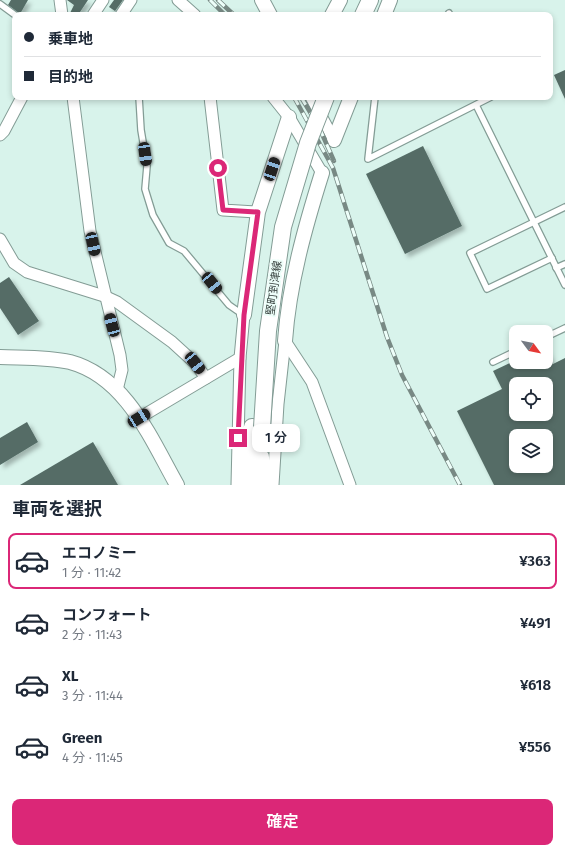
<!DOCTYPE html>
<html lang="ja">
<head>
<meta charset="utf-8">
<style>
  body { margin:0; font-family:"Fira Sans","Noto Sans JP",sans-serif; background:#f6f6f7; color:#1f2937; height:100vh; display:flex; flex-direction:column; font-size:15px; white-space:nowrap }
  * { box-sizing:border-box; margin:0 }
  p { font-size:13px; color:#747a83 }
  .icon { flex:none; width:22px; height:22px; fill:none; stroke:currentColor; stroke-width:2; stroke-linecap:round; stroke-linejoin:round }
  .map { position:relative; height:485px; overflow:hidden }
  .side { display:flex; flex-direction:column; background:#fff; flex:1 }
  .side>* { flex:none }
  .top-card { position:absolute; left:12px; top:12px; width:541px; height:88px; border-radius:8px; box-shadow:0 2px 6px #0003; display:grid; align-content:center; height:88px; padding:0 12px; background:#fff }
  .needle { width:26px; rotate:122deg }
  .controls { position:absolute; left:509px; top:325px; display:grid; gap:8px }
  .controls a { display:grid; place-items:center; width:44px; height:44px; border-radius:8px; background:#fff; box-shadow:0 2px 6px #0003; font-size:20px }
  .end { position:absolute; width:18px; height:18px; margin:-9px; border:5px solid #db2777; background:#fff; box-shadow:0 0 0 2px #fff }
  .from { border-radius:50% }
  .bubble { position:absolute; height:28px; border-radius:8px; background:#fff; box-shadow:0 2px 6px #0003; font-size:13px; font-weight:600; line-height:28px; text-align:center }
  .car { position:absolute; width:12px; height:24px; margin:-12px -6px; border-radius:5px; box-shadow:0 0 3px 1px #0007; background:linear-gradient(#222 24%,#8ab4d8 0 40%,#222 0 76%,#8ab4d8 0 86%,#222 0) }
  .top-card b { display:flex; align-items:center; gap:14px; height:38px; font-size:15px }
  .top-card b+b { border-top:1px solid #e0e1e3 }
  .top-card i { width:10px; height:10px; background:#1f2937 }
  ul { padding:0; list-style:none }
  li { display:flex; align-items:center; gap:12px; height:56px; margin:0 8px 6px; padding:0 4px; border:2px solid transparent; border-radius:8px }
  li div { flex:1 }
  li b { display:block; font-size:15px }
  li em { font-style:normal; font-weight:600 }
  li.active { border-color:#db2777 }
  li>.icon { width:36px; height:36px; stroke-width:1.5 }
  h2 { padding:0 12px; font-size:18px; line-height:48px }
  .button { display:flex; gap:8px; margin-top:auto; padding:8px 12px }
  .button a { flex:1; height:46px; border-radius:8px; background:#db2777; color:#fff; font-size:16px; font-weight:600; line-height:46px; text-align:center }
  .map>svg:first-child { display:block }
  .building { fill:#546c66; fill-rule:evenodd; filter:url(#shadow) }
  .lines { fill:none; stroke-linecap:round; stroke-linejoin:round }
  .service-casing { stroke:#839c95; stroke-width:8 }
  .minor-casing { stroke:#839c95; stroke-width:13 }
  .tertiary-casing { stroke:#839c95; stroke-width:16 }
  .secondary-casing { stroke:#839c95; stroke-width:18 }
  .service { stroke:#fff; stroke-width:5.5 }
  .minor { stroke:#fff; stroke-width:11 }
  .tertiary { stroke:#fff; stroke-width:14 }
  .secondary { stroke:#fff; stroke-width:16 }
  .rail-casing { stroke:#788984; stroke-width:4.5 }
  .rail { stroke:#edfef9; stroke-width:3; stroke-dasharray:9; stroke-linecap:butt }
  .secondary-bridge-casing { stroke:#839c95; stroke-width:18; stroke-linecap:butt }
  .secondary-bridge { stroke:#fff; stroke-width:16 }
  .route { stroke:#db2777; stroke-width:5 }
  .labels { text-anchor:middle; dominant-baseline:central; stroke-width:4; stroke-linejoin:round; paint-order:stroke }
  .street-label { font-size:11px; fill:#333d3a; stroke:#edfef9 }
</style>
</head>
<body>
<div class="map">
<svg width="565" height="485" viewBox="0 0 565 485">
  <defs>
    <filter id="shadow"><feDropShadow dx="3.5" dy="3.5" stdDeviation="2" flood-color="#0004"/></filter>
  </defs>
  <rect width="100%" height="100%" fill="#d8f3eb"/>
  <g class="building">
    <path d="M 11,0 L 28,0 L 20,14 L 8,5 Z"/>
    <path d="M 67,0 L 88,0 L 78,15 L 69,15 L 74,5 Z"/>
    <path d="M 114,0 L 123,0 L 115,11 L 109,7 Z"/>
    <path d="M 565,70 L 565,99 L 554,75 Z"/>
    <path d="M 423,146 L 462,226 L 405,254 L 366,174 Z"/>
    <path d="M 9,277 L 39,321 L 18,335 L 0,308 L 0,283 Z"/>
    <path d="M 546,349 L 553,364 L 565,358 L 565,485 L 494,485 L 457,411 L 502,389 L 493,371 L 512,362 L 546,362 ZM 516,384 L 546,384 L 546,414 L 516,414 ZM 516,436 L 546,436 L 546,466 L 516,466 Z"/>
    <path d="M 27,422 L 38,442 L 0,465 L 0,438 Z"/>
    <path d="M 93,442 L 118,485 L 20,485 Z"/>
  </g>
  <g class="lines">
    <g class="service-casing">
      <g id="service">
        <path d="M 0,4 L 15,15"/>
        <path d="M 449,13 L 450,15"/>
        <path d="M 139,97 L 141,130 L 147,166 L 145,189 L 153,215 L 169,243 L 184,251 L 229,305 L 242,314"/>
        <path d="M 375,97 L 368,159 L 491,97"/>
        <path d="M 476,105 L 565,285"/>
        <path d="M 552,258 L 487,289 L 470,253 L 565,207"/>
        <path d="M 556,268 L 565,264"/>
        <path d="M 546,337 L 565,328"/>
        <path d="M 493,362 L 516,351"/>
      </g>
    </g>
    <g class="minor-casing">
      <g id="minor">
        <path d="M 60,0 L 62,15"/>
        <path d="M 178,0 L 195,15"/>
        <path d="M 93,15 L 103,0"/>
        <path d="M 121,15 L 131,0"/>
        <path d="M 73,97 L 90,231 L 120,355 L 122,370 L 117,390"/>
        <path d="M 210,97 L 223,210 L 258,212"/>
        <path d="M 273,97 L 289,117 L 322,173"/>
        <path d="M 311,97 L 334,140"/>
        <path d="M 0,135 L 4,131 L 22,97"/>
        <path d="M 0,239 L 14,263 L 27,272 L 104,296 L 117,302 L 172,342 L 195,363 L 206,378"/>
        <path d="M 285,341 L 312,382 L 350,485"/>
        <path d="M 139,418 L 240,358"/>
        <path d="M 237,485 L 240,358 L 244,315"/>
        <path d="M 273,485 L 278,404 L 285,341"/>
      </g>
    </g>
    <g class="tertiary-casing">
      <g id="tertiary">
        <path d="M 262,0 L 270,15"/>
        <path d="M 332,15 L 340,0"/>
        <path d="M 384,15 L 390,0"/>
        <path d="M 334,140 L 351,97"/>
        <path d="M 244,315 L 258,212 L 289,117"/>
        <path d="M 285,341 C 289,284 305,227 322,173"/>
        <path d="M 0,357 C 23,358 47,357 70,362 C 126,377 151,439 177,485"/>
      </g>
    </g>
    <g class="secondary-casing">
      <g id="secondary">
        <path d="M 363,15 L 370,0"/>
        <path d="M 249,485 L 252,427"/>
        <path d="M 261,485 L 261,457"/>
      </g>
    </g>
    <use href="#service" class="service"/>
    <use href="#minor" class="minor"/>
    <use href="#tertiary" class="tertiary"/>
    <use href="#secondary" class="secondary"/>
    <g class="rail-casing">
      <g id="rail">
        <path d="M 210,0 L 225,15"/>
        <path d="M 218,0 L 234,15"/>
        <path d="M 294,97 L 333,168 L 387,337 L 402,375 L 460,485"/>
        <path d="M 301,97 L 319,127 L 334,161"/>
      </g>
    </g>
    <use href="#rail" class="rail"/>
    <g class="secondary-bridge-casing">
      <path id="secondary-bridge" d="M 262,427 L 268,331 L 283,227 L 308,143 L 326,97"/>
    </g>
    <use href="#secondary-bridge" class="secondary-bridge"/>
  </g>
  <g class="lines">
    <path class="route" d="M 218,168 L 223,210 L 258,212 L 244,315 L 238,438"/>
  </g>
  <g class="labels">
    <g class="street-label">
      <text transform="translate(274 288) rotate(-82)">堅町到津線</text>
    </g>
  </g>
</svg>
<div class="controls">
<a><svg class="needle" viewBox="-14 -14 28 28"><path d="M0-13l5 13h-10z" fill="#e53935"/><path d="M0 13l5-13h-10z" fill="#747a83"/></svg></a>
<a><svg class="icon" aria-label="locate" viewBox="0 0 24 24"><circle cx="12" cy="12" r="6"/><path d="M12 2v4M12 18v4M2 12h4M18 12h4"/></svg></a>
<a><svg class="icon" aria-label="layers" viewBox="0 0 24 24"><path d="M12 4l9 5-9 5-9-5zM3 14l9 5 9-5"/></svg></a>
</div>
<i class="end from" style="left:218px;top:168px"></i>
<i class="end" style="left:238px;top:438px"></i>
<div class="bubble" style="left:252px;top:424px;width:48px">1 分</div>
<i class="car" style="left:145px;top:154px;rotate:172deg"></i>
<i class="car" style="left:272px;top:169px;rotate:18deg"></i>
<i class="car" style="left:93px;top:244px;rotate:168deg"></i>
<i class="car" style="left:212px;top:283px;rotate:141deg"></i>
<i class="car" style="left:112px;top:325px;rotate:345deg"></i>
<i class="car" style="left:195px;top:363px;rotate:142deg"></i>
<i class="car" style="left:139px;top:418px;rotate:59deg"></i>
<div class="top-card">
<b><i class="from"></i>乗車地</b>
<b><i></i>目的地</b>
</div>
</div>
<section class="side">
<h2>車両を選択</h2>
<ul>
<li class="active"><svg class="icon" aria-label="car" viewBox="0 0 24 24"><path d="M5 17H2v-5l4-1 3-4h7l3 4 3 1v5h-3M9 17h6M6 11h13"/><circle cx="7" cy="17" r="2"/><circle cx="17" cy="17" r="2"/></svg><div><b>エコノミー</b><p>1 分 · 11:42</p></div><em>¥363</em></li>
<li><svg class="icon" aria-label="car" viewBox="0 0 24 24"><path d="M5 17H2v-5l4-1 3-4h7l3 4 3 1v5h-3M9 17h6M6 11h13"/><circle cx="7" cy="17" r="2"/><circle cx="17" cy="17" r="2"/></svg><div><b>コンフォート</b><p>2 分 · 11:43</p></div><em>¥491</em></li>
<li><svg class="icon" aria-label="car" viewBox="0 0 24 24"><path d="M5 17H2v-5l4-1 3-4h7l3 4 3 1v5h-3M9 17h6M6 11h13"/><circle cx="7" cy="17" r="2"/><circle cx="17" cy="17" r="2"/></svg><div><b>XL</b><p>3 分 · 11:44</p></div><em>¥618</em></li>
<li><svg class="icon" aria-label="car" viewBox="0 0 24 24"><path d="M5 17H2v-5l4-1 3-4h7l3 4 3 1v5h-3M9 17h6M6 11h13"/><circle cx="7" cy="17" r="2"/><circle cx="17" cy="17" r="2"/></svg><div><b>Green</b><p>4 分 · 11:45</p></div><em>¥556</em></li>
</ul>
<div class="button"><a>確定</a></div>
</section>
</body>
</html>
